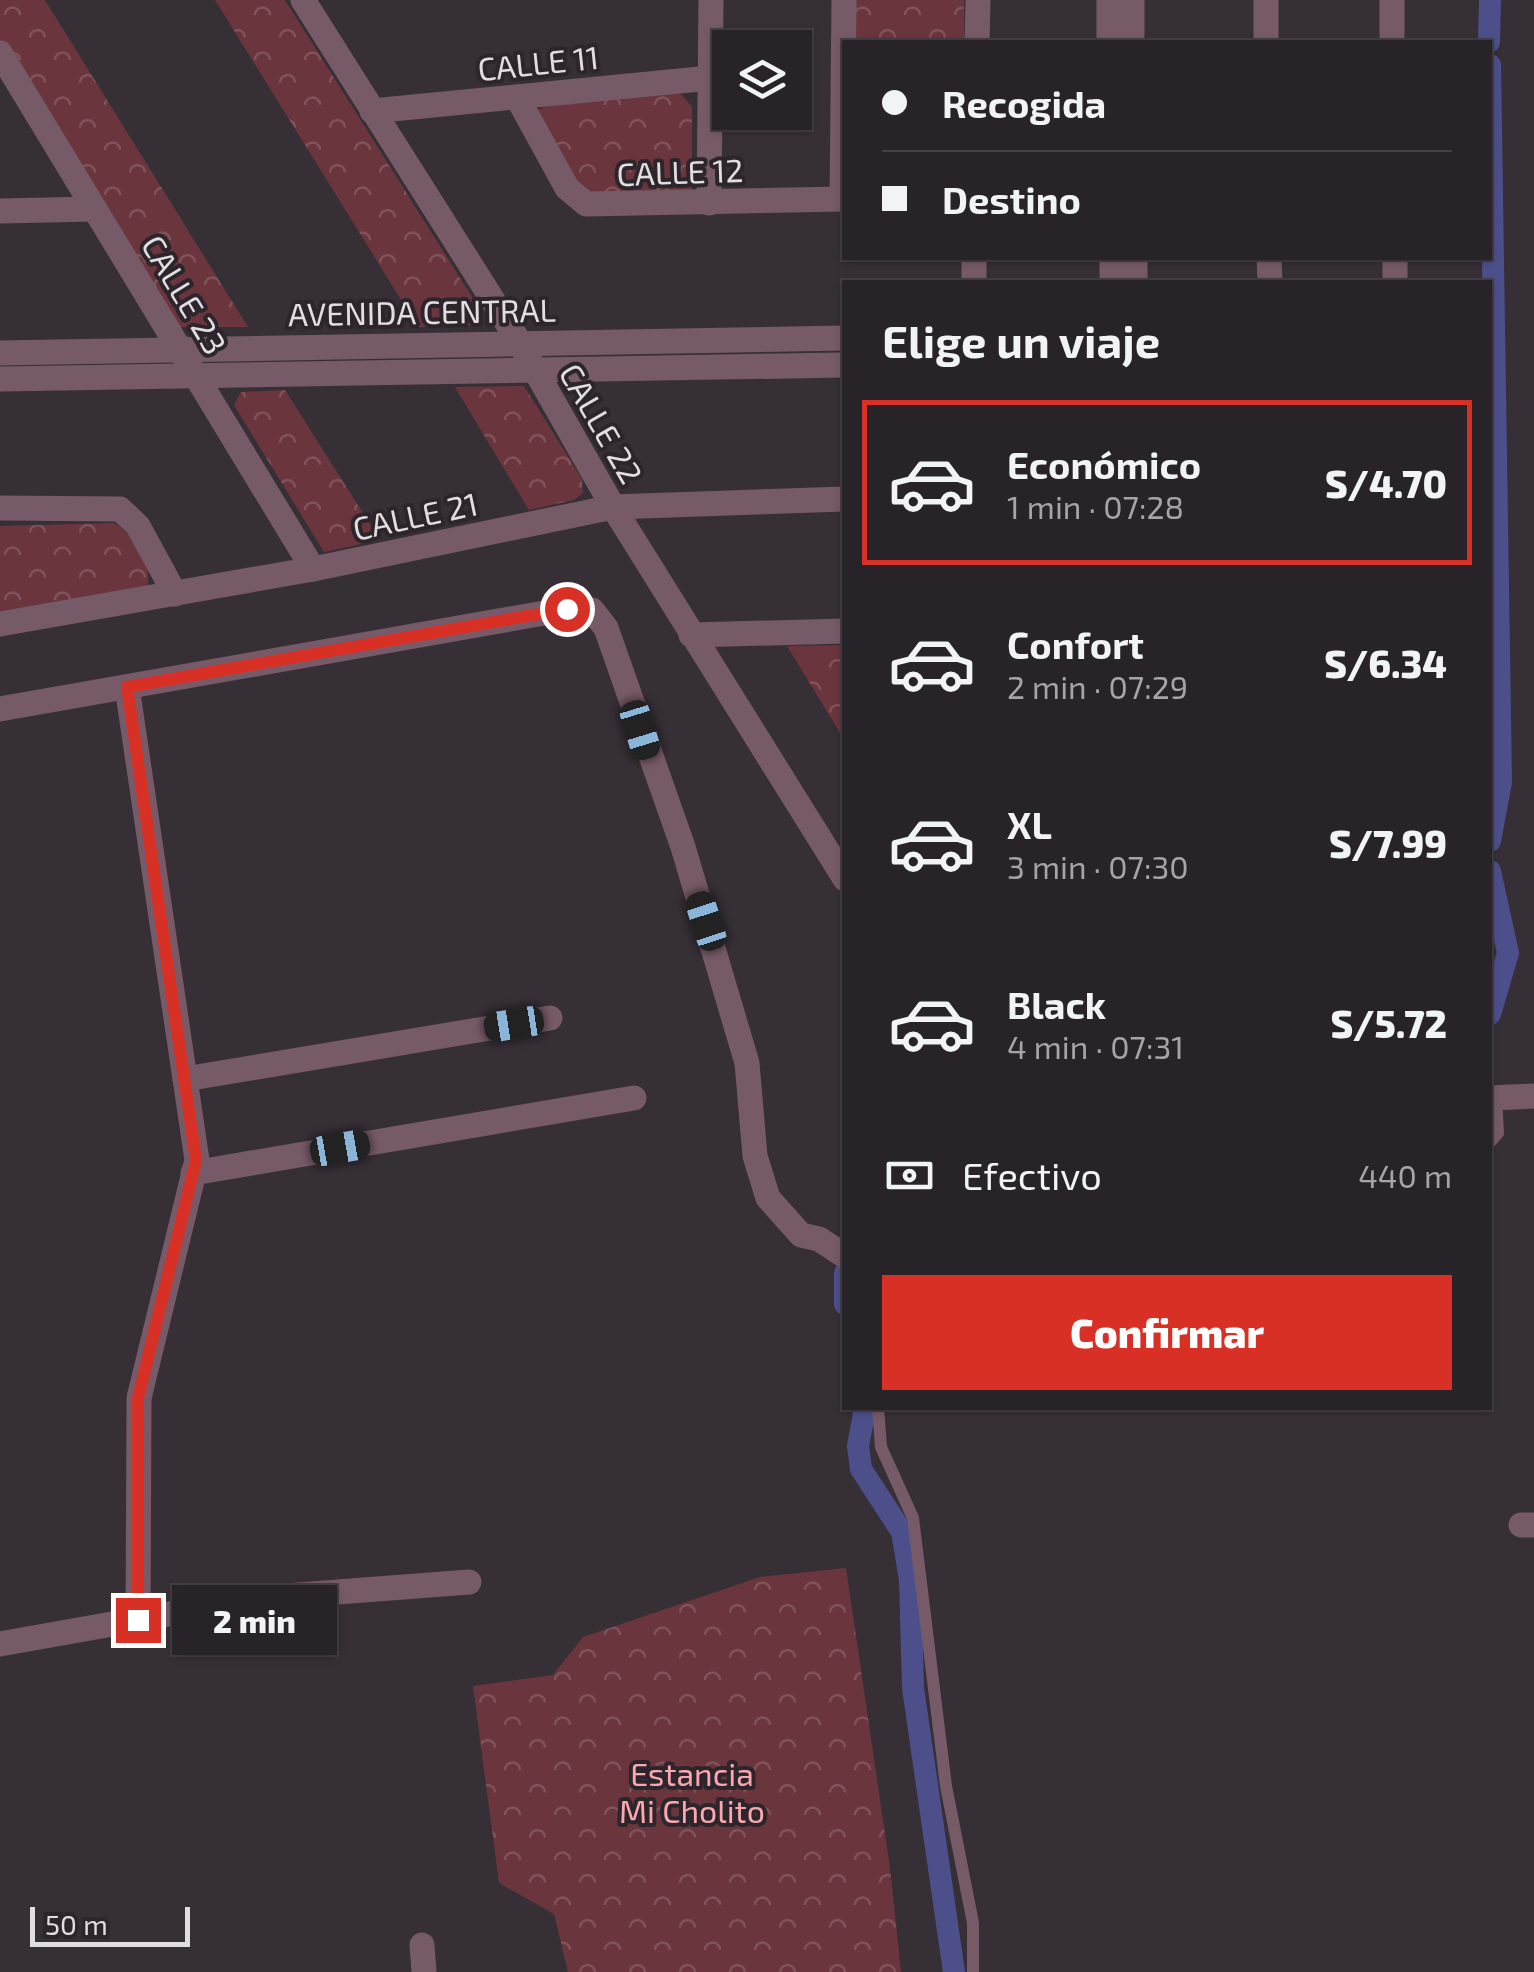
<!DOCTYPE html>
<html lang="es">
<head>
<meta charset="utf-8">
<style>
  body { margin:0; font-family:"Exo 2",sans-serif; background:#342f34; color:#f1f3f6; height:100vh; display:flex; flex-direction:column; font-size:38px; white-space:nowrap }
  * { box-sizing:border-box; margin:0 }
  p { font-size:32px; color:#a5a4a8 }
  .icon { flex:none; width:55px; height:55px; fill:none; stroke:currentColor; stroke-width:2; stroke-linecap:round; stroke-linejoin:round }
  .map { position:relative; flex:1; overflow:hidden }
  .panel { position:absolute; left:842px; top:280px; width:650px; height:1130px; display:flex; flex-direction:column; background:#282328; border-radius:0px; box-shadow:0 2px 8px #0004,0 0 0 2px #444045 }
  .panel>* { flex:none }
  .guide { position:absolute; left:842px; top:40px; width:650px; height:220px; border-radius:0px; box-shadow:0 2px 8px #0004,0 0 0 2px #444045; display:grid; align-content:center; height:220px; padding:0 40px; background:#282328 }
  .controls { position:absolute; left:712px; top:30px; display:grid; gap:20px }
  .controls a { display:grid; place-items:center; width:100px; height:100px; border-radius:0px; background:#282328; box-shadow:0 2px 8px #0004,0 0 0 2px #444045; font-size:50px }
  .scale { position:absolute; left:30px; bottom:25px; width:160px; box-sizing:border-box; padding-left:10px; border:5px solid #e2dde1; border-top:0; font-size:28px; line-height:35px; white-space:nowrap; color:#e2dde1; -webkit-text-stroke:8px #2c252c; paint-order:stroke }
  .end { position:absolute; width:45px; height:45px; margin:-22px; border:12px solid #d93025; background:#fff; box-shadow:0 0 0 5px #fff }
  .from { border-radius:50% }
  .bubble { position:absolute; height:70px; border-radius:0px; background:#282328; box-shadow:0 2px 8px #0004,0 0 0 2px #444045; font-size:32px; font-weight:800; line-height:70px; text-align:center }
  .car { position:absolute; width:30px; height:60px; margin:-30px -15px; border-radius:12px; box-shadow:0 0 8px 2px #0007; background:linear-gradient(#222 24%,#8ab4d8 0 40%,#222 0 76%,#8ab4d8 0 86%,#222 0) }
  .guide b { display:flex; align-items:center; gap:35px; height:95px; font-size:38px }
  .guide b+b { border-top:2px solid #444045 }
  .guide i { width:25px; height:25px; background:#f1f3f6 }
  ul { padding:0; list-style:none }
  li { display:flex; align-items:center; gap:30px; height:165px; margin:0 20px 15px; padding:0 20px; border:5px solid transparent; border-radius:0px }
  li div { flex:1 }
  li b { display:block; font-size:38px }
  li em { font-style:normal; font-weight:800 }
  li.current { border-color:#d93025 }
  li>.icon { width:90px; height:90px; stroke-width:1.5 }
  h2 { padding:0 40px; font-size:45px; line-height:120px }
  .pay { display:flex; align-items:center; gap:25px; height:110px; padding:0 40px; font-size:38px }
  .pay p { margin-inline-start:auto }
  .button { display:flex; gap:20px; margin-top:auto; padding:20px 40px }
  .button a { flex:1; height:115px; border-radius:0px; background:#d93025; color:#fff; font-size:40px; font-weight:800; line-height:115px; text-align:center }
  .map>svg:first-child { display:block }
  .park { fill:url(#park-crowns) }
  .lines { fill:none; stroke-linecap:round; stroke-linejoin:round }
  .canal { stroke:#4c4f8a; stroke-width:22 }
  .service { stroke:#775a68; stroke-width:12 }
  .minor { stroke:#775a68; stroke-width:25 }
  .route { stroke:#d93025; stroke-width:12 }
  .labels { text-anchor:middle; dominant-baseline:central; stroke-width:8; stroke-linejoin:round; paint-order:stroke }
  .street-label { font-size:32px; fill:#e2dde1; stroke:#2c252c }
  .park-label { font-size:32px; fill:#fca7b0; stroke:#2c252c }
</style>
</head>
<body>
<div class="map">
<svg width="1534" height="1972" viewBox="0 0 1534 1972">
  <defs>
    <pattern id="park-crowns" width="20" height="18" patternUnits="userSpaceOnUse" patternTransform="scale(2.5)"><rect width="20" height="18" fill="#6b353d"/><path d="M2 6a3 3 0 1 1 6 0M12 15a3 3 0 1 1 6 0" fill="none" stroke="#805259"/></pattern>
  </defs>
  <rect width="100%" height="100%" fill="#362f36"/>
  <g class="park">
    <path d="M 0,0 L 45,0 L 248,327 L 178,327 L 0,42 Z"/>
    <path d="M 215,0 L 285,0 L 479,308 L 476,325 L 418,327 Z"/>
    <path d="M 855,0 L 964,0 L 964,42 L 854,42 Z"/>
    <path d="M 680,93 L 692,107 L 692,193 L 585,197 L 538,110 L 546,106 Z"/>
    <path d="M 524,386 L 582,479 L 583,493 L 574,500 L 529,510 L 455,387 Z"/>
    <path d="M 285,390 L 380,540 L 324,552 L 234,405 L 241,392 Z"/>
    <path d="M 114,523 C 132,533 154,565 147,586 L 0,611 L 0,526 Z"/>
    <path d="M 845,645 L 845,741 L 787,646 Z"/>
    <path d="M 846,1568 L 890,1868 L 901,1972 L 568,1972 L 554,1914 L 499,1883 L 473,1686 L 553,1675 L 583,1637 L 760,1577 Z"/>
  </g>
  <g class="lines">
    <g class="canal">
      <path d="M 1489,42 L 1490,0"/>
      <path d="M 1490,65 L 1501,782 L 1490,841"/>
      <path d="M 1490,871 L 1508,953 L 1490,1014"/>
      <path d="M 845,1273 L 845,1304"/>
      <path d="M 865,1408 L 858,1446 L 861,1469 L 902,1532 L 910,1580 L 913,1688 L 954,1972"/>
    </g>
    <g class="service">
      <path d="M 1490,1142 L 1498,1133 L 1496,1098"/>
      <path d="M 878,1408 L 881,1447 L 913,1518 L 946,1786 L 973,1923 L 973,1972"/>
    </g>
    <g class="minor">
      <path d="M 303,0 L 518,340 L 613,507 L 845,879"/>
      <path d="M 1132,0 L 1132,42"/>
      <path d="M 977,42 L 978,0"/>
      <path d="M 1109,42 L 1109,0"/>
      <path d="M 1266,42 L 1266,0"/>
      <path d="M 1392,42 L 1392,0"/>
      <path d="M 0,53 L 313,569"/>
      <path d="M 517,97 L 567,188 L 586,204 L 845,199"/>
      <path d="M 372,111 L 710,78"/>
      <path d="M 842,199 L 844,0"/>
      <path d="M 709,203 L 711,0"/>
      <path d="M 0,211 L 95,209"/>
      <path d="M 974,258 L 974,282"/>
      <path d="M 1112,258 L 1112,282"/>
      <path d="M 1135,258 L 1135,282"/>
      <path d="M 1269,258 L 1270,282"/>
      <path d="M 1395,258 L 1395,282"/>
      <path d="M 0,353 L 845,338"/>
      <path d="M 0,379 L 845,365"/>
      <path d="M 0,508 L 120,509 L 138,526 L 175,594"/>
      <path d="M 0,624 L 313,569 L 613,507 L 845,499"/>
      <path d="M 691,635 L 845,631"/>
      <path d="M 127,687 L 197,1160 L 139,1398 L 138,1620"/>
      <path d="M 0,709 L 567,609 L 592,610 L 606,628 L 683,847 L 747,1063 L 755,1156 L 768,1198 L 801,1235 L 819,1239 L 845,1256"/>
      <path d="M 185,1079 L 550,1018"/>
      <path d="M 1490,1098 L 1534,1096"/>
      <path d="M 193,1173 L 634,1098"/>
      <path d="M 1521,1525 L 1534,1525"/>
      <path d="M 0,1644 L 259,1598 L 469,1582"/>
      <path d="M 422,1945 L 424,1972"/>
    </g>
  </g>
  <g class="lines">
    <path class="route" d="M 138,1620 L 138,1398 L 196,1160 L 127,687 L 567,609"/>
  </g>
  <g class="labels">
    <g class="street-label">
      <text transform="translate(538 62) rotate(-6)">CALLE 11</text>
      <text transform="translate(680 171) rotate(-2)">CALLE 12</text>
      <text transform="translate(185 294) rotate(59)">CALLE 23</text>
      <text transform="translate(422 311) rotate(-1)">AVENIDA CENTRAL</text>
      <text transform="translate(602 423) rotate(60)">CALLE 22</text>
      <text transform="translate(415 515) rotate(-12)">CALLE 21</text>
    </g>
    <g class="park-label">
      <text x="692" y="1773">Estancia<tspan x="692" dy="37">Mi Cholito</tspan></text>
    </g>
  </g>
</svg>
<div class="controls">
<a><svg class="icon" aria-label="layers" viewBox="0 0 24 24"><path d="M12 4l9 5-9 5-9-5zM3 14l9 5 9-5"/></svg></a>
</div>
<div class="scale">50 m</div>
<i class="end from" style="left:567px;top:609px"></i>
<i class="end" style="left:138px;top:1620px"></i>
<div class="bubble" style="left:172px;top:1585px;width:165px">2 min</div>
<i class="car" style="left:640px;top:730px;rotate:163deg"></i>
<i class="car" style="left:706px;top:921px;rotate:342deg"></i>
<i class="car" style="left:514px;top:1024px;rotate:261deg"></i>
<i class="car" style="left:340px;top:1148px;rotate:80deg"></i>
<div class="guide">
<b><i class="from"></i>Recogida</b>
<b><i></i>Destino</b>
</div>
<section class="panel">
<h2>Elige un viaje</h2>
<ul>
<li class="current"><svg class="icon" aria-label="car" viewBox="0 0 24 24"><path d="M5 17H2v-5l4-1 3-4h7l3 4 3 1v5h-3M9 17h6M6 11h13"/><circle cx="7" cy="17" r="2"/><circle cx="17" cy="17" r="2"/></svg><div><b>Económico</b><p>1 min · 07:28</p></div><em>S/4.70</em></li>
<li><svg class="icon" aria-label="car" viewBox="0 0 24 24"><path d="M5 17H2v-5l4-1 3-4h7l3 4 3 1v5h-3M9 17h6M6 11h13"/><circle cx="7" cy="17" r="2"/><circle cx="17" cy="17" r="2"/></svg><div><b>Confort</b><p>2 min · 07:29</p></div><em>S/6.34</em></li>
<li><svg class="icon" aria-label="car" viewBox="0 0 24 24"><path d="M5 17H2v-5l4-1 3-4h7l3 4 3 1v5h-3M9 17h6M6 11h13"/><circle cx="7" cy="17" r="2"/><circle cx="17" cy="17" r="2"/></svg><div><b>XL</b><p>3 min · 07:30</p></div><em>S/7.99</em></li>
<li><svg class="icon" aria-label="car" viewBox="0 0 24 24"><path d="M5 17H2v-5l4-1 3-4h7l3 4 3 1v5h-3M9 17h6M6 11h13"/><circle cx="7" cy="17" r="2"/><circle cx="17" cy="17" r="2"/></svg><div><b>Black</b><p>4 min · 07:31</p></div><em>S/5.72</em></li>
</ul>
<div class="pay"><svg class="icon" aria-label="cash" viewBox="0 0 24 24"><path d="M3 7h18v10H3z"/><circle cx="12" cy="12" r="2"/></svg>Efectivo<p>440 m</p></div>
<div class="button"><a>Confirmar</a></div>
</section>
</div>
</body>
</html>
